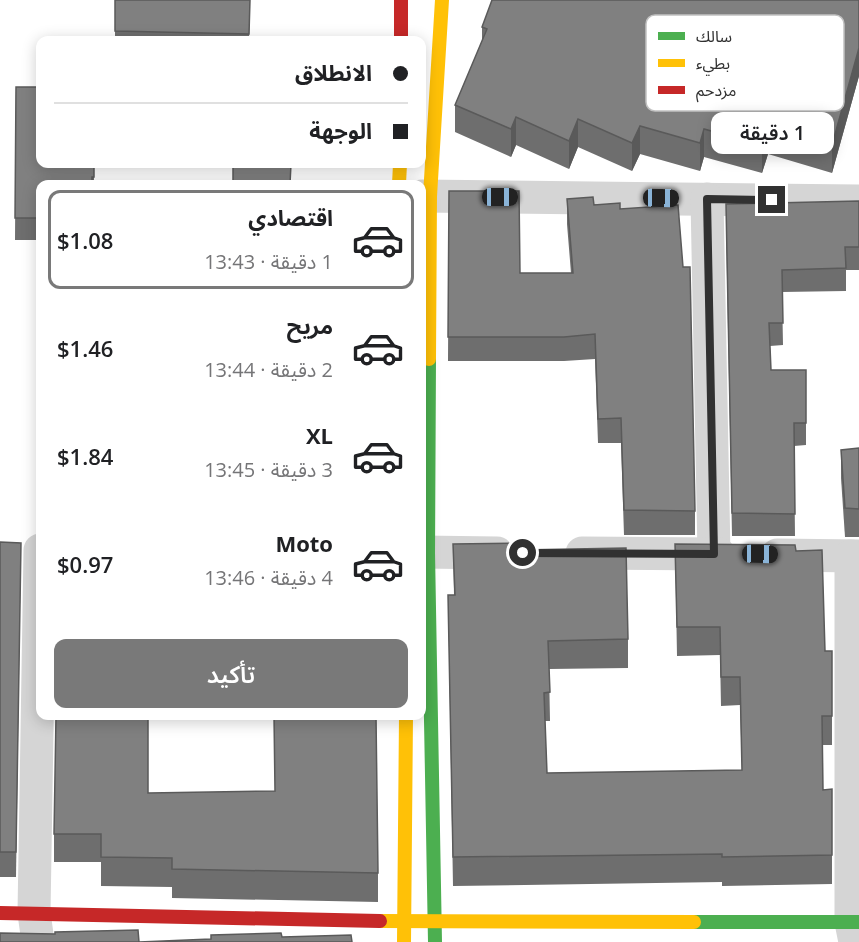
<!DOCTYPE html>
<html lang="ar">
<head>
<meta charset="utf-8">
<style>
  body { margin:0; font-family:"Open Sans","Noto Sans Arabic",sans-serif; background:#f6f6f6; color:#202124; direction:rtl; height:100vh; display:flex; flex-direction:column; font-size:22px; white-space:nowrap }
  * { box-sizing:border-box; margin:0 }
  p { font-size:20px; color:#757577 }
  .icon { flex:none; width:33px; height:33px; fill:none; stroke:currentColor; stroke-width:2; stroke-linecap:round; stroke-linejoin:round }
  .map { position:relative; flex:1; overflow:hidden; direction:ltr }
  .drawer { position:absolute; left:36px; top:180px; width:390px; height:540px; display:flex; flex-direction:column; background:#fff; border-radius:12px; box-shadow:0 3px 15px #0003; direction:rtl }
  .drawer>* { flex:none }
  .banner { position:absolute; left:36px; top:36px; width:390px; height:132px; border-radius:12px; box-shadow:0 3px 15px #0003; direction:rtl; display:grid; align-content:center; height:132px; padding:0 18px; background:#fff }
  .end { position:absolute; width:27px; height:27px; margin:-14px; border:8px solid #313131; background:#fff; box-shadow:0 0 0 3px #fff }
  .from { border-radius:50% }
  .bubble { position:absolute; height:42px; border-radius:12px; background:#fff; box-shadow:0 3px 15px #0003; font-size:20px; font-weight:600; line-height:42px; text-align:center; direction:rtl }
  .car { position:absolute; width:18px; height:36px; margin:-18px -9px; border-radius:8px; box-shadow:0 0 4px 2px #0007; background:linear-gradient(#222 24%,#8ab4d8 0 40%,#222 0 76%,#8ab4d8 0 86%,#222 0) }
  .banner b { display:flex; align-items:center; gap:21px; height:57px; font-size:22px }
  .banner b+b { border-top:2px solid #e0e0e0 }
  .banner i { width:15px; height:15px; background:#202124 }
  ul { padding:10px 0 0; list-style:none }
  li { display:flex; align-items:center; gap:18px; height:99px; margin:0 12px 9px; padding:0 6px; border:3px solid transparent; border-radius:12px }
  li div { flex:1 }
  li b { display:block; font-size:22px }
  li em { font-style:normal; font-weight:600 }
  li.current { border-color:#797979 }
  li>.icon { width:54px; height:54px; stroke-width:1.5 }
  .button { display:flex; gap:12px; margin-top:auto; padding:12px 18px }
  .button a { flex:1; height:69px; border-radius:12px; background:#797979; color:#fff; font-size:24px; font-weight:600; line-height:69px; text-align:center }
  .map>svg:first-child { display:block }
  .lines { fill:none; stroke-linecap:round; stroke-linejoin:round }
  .street { stroke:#d5d5d5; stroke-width:33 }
  .fast { stroke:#4caf50; stroke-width:14 }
  .slow { stroke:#ffc107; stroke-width:14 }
  .jam { stroke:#c62828; stroke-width:14 }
  .wall { fill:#6e6e6e }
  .shaded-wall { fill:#5a5a5a }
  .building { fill:#808080; stroke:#5a5a5a; stroke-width:1.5 }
  .route { stroke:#313131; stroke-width:8 }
  .key { fill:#fff; stroke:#c1c1c1; stroke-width:1.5 }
  .key-label { font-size:16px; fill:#313131 }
</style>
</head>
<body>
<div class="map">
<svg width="859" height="942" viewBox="0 0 859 942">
  <rect width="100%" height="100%" fill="#fff"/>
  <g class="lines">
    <g class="street">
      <path d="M 422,196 L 859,201"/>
      <path d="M 707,199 L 714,554"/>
      <path d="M 422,552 L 497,553"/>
      <path d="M 582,553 L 719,554"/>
      <path d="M 777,555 L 859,556"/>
      <path d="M 851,556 L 851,922 L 855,942"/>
      <path d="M 38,942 L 34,913 L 40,550"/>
    </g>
    <g class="fast">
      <path d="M 429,359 L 428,553 L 435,942"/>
      <path d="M 694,922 L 859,922"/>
    </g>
    <g class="slow">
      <path d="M 399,184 L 400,164"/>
      <path d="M 429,359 L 430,196 L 442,0"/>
      <path d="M 380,921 L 694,922"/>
      <path d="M 404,942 L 406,716"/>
    </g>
    <g class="jam">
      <path d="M 401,0 L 401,40"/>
      <path d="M 0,913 L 380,921"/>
    </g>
  </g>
  <g class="wall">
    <path d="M 115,0 L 250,0 L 249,40 L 115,40 Z"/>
    <path d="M 859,0 L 859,76 L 832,173 L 768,154 L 762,173 L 704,157 L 700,171 L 640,154 L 632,171 L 578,147 L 569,169 L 516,145 L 511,157 L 455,132 L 455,105 L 482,41 L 482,27 Z"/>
    <path d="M 16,87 L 94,164 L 94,184 L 40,184 L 40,240 L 15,240 Z"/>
    <path d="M 449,191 L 520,273 L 571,273 L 567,224 L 567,199 L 620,209 L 695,511 L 695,535 L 624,535 L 621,443 L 598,443 L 595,359 L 564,361 L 448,361 Z"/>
    <path d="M 859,201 L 859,270 L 846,270 L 846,291 L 782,292 L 783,345 L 770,346 L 771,370 L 806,370 L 806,445 L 794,446 L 795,536 L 732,536 L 726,227 Z"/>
    <path d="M 859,448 L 859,537 L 845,537 L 841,478 L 841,450 Z"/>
    <path d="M 0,542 L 21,543 L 16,877 L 0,877 Z"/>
    <path d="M 453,544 L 519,550 L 628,639 L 628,668 L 549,669 L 550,721 L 545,721 L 547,773 L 742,770 L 740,705 L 721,706 L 720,655 L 677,656 L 675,544 L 796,551 L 825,651 L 832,651 L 832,745 L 822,745 L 823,790 L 832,789 L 832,884 L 722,886 L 722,882 L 453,886 L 448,595 L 454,595 Z"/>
    <path d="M 148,793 L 378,873 L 378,902 L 172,898 L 172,887 L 101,886 L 101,862 L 54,862 L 54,834 Z"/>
  </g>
  <g class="shaded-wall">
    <path d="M 859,48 L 859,76 L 832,173 L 832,145 Z"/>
    <path d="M 516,117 L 516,145 L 511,157 L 511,129 Z"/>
    <path d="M 578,119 L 578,147 L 569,169 L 569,141 Z"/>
    <path d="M 640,126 L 640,154 L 632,171 L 632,143 Z"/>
    <path d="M 768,126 L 768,154 L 762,173 L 762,145 Z"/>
    <path d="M 704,129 L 704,157 L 700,171 L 700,143 Z"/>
  </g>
  <g class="building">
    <path d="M 115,0 L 250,0 L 249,34 L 115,31 Z"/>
    <path d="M 492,0 L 859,0 L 859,48 L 832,145 L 768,126 L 762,145 L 704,129 L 700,143 L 640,126 L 632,143 L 578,119 L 569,141 L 516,117 L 511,129 L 455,105 L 487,29 L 482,27 Z"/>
    <path d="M 16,87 L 40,87 L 40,164 L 94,164 L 94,177 L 92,177 L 92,184 L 40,184 L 40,218 L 15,218 Z"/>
    <path d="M 233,164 L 291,164 L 290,184 L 233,184 Z"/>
    <path d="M 449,191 L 519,191 L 520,273 L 573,273 L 567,199 L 593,197 L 594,205 L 620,203 L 620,209 L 678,205 L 683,267 L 690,267 L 695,511 L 624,510 L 621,418 L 598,419 L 595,334 L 564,337 L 448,337 Z"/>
    <path d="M 859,201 L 859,247 L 845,247 L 846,268 L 782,270 L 783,323 L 769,323 L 771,370 L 806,370 L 806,423 L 794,423 L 795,514 L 732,513 L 726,204 Z"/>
    <path d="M 859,448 L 859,509 L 845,508 L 841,450 Z"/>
    <path d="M 0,542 L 21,543 L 16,852 L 0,852 Z"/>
    <path d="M 519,543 L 519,550 L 626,548 L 628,639 L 548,641 L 550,692 L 544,693 L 547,773 L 742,770 L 740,677 L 721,677 L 720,627 L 677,627 L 675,544 L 795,545 L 796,551 L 822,550 L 825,651 L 832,651 L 832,716 L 822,716 L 823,790 L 832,789 L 832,855 L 722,857 L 722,854 L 453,857 L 448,595 L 455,595 L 453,544 Z"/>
    <path d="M 56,716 L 148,716 L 148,793 L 275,791 L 274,716 L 376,716 L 378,873 L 172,869 L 172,858 L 101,857 L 101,834 L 54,834 Z"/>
    <path d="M 138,930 L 139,942 L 211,939 L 211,935 L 281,933 L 282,937 L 351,935 L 352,942 L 0,942 L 0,933 L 55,934 L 55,932 Z"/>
  </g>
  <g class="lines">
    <path class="route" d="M 523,553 L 714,554 L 707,199 L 772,200"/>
  </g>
  <rect x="646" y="15" width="198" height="96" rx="9" class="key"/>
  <rect x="658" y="32" width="27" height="8" fill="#4caf50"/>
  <rect x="658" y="59" width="27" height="8" fill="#ffc107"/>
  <rect x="658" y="86" width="27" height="8" fill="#c62828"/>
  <g class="key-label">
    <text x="696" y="42">سالك</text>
    <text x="696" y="69">بطيء</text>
    <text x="696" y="96">مزدحم</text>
  </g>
</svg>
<i class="end from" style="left:523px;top:553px"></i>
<i class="end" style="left:772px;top:200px"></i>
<div class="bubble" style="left:711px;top:112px;width:123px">1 دقيقة</div>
<i class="car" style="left:500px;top:197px;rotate:90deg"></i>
<i class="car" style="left:661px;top:198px;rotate:91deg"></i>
<i class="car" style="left:760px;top:554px;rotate:91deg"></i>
<div class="banner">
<b><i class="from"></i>الانطلاق</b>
<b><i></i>الوجهة</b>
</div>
<section class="drawer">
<ul>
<li class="current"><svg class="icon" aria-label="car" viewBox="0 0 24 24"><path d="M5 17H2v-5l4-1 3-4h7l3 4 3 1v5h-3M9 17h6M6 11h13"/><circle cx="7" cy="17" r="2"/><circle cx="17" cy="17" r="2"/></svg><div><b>اقتصادي</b><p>1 دقيقة · 13:43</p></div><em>$1.08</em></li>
<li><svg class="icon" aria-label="car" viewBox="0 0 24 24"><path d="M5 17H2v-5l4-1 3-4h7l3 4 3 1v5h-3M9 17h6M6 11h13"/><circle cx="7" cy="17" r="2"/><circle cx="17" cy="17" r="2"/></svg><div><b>مريح</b><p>2 دقيقة · 13:44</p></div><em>$1.46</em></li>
<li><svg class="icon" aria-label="car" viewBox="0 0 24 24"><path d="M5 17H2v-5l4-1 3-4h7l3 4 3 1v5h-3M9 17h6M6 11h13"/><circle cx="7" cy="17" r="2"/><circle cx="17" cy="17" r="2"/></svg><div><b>XL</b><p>3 دقيقة · 13:45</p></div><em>$1.84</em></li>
<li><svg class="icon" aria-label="car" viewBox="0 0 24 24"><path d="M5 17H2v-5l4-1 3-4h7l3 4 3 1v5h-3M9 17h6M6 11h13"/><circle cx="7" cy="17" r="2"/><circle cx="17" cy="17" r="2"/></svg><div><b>Moto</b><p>4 دقيقة · 13:46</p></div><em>$0.97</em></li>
</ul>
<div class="button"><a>تأكيد</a></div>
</section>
</div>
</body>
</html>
